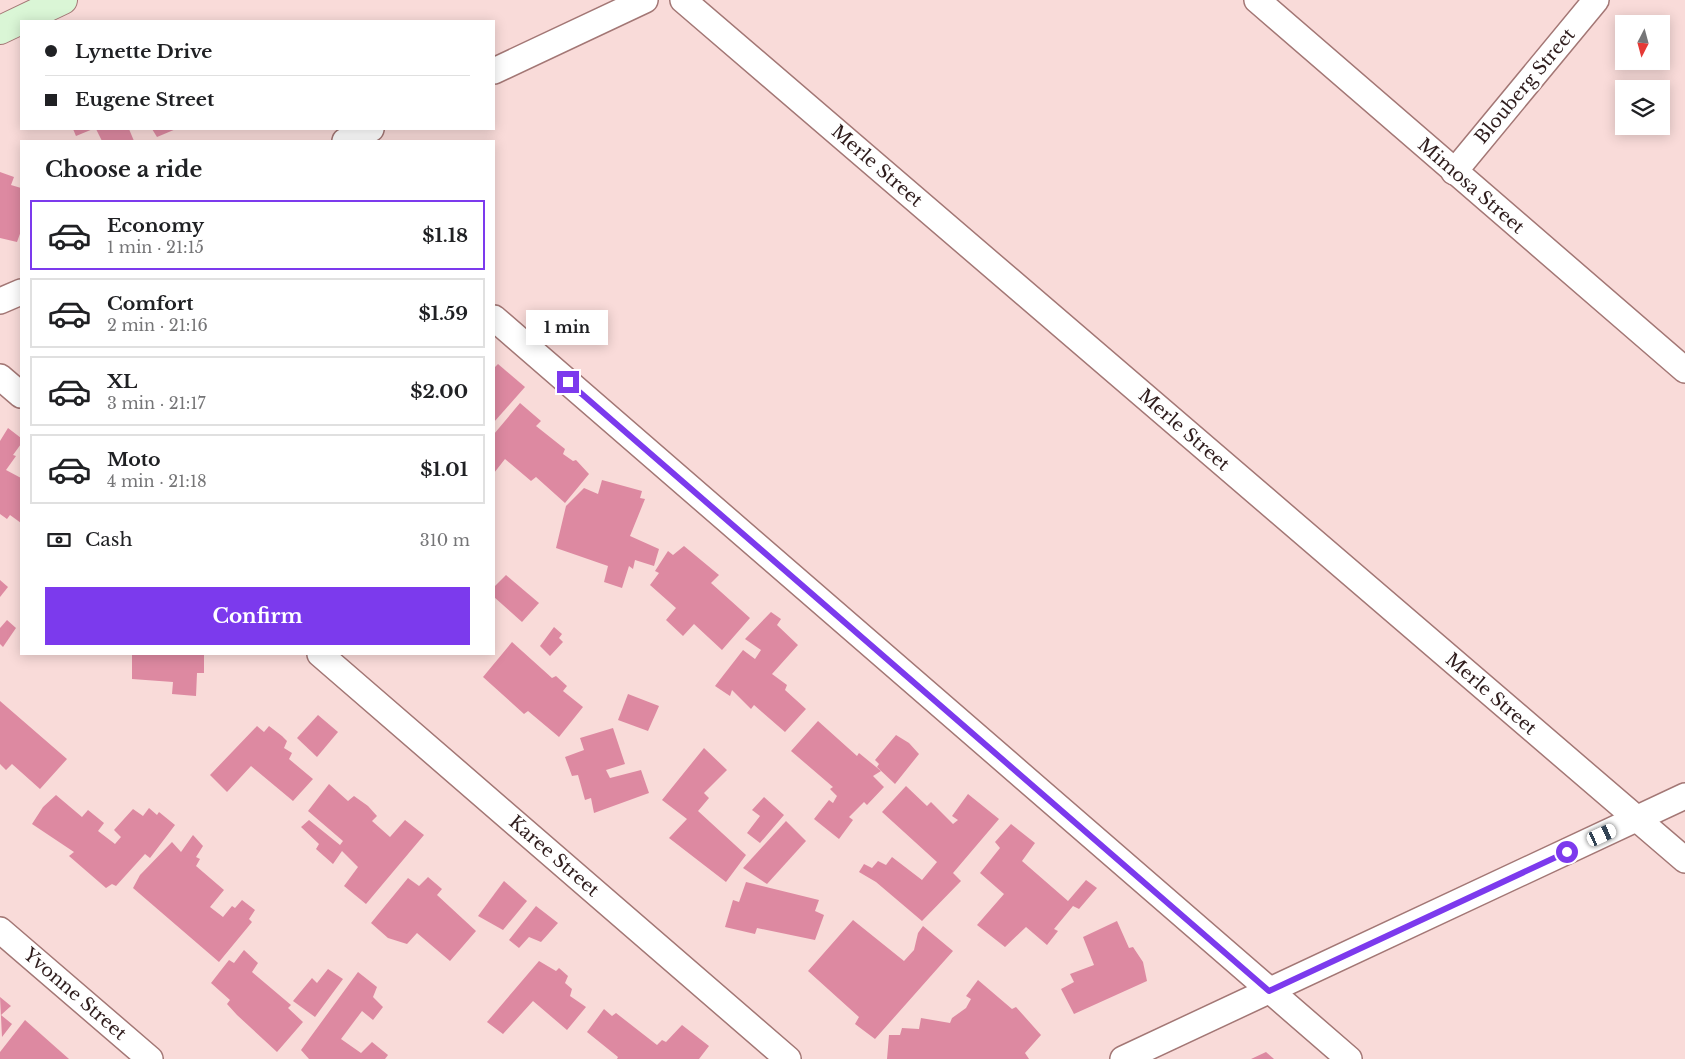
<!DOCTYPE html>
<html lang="en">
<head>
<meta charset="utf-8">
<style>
  body { margin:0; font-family:"Libre Baskerville",serif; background:#f6f6f6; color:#202124; height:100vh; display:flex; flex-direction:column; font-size:19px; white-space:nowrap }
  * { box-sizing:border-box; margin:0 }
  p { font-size:16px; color:#757577 }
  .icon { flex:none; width:28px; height:28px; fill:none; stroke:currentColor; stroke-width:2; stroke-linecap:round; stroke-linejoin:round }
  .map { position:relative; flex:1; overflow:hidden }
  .side { position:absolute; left:20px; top:140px; width:475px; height:515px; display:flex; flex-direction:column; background:#fff; border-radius:0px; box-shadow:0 2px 12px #0003 }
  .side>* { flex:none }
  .banner { position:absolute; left:20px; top:20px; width:475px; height:110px; border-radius:0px; box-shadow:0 2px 12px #0003; display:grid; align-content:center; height:110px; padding:0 25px; background:#fff }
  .needle { width:32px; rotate:186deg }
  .tools { position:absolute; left:1615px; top:15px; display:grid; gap:10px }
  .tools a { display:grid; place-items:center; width:55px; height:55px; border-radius:0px; background:#fff; box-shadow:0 2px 12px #0003; font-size:25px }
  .end { position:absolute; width:22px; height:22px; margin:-11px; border:6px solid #7c3aed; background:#fff; box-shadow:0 0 0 2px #fff }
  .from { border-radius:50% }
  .bubble { position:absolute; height:35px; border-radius:0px; background:#fff; box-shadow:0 2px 12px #0003; font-size:16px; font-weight:700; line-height:35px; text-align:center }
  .car { position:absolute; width:15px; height:30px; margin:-15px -8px; border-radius:6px; box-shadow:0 0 4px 1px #0007; background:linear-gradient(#fff 24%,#345 0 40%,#fff 0 76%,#345 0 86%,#fff 0) }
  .banner b { display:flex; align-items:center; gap:18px; height:48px; font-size:19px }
  .banner b+b { border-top:1px solid #e0e0e0 }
  .banner i { width:12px; height:12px; background:#202124 }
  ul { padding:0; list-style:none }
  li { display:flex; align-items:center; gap:15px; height:70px; margin:0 10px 8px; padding:0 15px; border:2px solid #e0e0e0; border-radius:0px }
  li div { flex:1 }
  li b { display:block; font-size:19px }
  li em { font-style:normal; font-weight:700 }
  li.current { border-color:#7c3aed }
  li>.icon { width:45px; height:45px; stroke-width:1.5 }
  h2 { padding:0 25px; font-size:22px; line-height:60px }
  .pay { display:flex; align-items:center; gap:12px; height:55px; padding:0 25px; font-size:19px }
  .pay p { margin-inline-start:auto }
  .primary-button { display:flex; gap:10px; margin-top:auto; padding:10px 25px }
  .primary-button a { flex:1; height:58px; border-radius:0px; background:#7c3aed; color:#fff; font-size:20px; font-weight:700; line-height:58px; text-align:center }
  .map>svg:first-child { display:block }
  .building { fill:#dd89a1 }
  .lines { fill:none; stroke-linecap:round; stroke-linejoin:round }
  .street-casing { stroke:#a37775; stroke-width:28 }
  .secondary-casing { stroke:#a37775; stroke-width:30 }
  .street { stroke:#fff; stroke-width:25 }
  .secondary { stroke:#daf6d6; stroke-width:28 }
  .route { stroke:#7c3aed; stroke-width:6 }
  .labels { text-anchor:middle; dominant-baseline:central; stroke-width:4.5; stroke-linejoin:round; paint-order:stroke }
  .street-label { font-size:18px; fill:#2f1d1d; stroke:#fff }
</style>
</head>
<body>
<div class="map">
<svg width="1685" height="1059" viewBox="0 0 1685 1059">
  <rect width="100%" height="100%" fill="#f9dbd9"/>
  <g class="building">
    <path d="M 73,129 L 93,129 L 76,136 Z"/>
    <path d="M 96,129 L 129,129 L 134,141 L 102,141 Z"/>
    <path d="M 152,129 L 176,129 L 157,137 Z"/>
    <path d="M 0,172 L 14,177 L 11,185 L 21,188 L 21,231 L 17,242 L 0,238 Z"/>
    <path d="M 498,364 L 525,387 L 494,422 L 494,368 Z"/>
    <path d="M 520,403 L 541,421 L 536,426 L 565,449 L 563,454 L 573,461 L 576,460 L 589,474 L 565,503 L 536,477 L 531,481 L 505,459 L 494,473 L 494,434 Z"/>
    <path d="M 8,428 L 21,438 L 21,444 L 13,455 L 16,456 L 6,470 L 21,478 L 21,523 L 10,515 L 7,519 L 0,514 L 0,441 Z"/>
    <path d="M 602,480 L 642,491 L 640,498 L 645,499 L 630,536 L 659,549 L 654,566 L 635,560 L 633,569 L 629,566 L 622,588 L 604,582 L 608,566 L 556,548 L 566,506 L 584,488 L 598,494 Z"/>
    <path d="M 684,546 L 719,575 L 711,583 L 750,618 L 722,650 L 694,624 L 683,636 L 666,620 L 676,608 L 650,585 L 659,573 L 655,571 L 668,551 L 673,555 Z"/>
    <path d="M 506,575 L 539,603 L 522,622 L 494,597 L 494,587 Z"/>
    <path d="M 0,580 L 8,587 L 0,597 Z"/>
    <path d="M 771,612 L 781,619 L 777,625 L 798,645 L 772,674 L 787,685 L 785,690 L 806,709 L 785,732 L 754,705 L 751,709 L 732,690 L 730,696 L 715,686 L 743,650 L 755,659 L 761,650 L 745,639 Z"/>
    <path d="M 7,620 L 16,628 L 3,647 L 0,644 L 0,628 Z"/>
    <path d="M 554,627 L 562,634 L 559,638 L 563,642 L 550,656 L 540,646 Z"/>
    <path d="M 512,642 L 552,678 L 556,676 L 567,686 L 563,691 L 583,707 L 559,737 L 528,711 L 524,714 L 483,677 Z"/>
    <path d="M 132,654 L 204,654 L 204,673 L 197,673 L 196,696 L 172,694 L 173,682 L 132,679 Z"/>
    <path d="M 628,694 L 659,706 L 648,731 L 618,720 Z"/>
    <path d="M 0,701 L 67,759 L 40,789 L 12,764 L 6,770 L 0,764 Z"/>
    <path d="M 318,715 L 338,732 L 317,757 L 297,738 Z"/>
    <path d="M 818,721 L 857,756 L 859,753 L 881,771 L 873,776 L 884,787 L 867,805 L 864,802 L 849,817 L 853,820 L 839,839 L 814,819 L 829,800 L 833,803 L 837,796 L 830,789 L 833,787 L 791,751 Z"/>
    <path d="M 257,726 L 264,732 L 269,726 L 282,736 L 287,741 L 284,748 L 292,753 L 289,759 L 313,779 L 293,801 L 251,766 L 227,792 L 210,775 Z"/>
    <path d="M 613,728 L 625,764 L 606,770 L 610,778 L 641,770 L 649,793 L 594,813 L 591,798 L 585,800 L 578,775 L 572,776 L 565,757 L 584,750 L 580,738 Z"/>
    <path d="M 896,735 L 909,743 L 919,754 L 895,784 L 877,767 L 879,764 L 875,760 Z"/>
    <path d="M 704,748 L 727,770 L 704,793 L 709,798 L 698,811 L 746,855 L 726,882 L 669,838 L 687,819 L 662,800 Z"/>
    <path d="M 329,784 L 348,801 L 354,796 L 368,806 L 377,816 L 372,821 L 390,837 L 405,820 L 424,835 L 366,904 L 344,886 L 358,867 L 342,851 L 333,864 L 316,849 L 319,844 L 301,827 L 309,820 L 340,845 L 343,841 L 308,811 Z"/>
    <path d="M 906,786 L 927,806 L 931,802 L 953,824 L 958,820 L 952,816 L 968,794 L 999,819 L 953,873 L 961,881 L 922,921 L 876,882 L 859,872 L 864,864 L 872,868 L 878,861 L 886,865 L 892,857 L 922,880 L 937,862 L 882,812 Z"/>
    <path d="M 56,795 L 82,817 L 88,810 L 104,823 L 98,831 L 115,844 L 121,837 L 114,830 L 133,809 L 143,816 L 149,808 L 157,815 L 159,812 L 175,825 L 150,858 L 145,854 L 116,886 L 112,884 L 106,888 L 69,856 L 74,852 L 32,824 L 43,807 Z"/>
    <path d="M 764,797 L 784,815 L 760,843 L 747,833 L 760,816 L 752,810 Z"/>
    <path d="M 786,821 L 806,841 L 767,884 L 743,868 Z"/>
    <path d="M 1011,824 L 1035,843 L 1022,861 L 1068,901 L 1086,880 L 1097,888 L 1079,909 L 1073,906 L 1054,929 L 1058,931 L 1047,945 L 1026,927 L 1005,947 L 977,925 L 1004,894 L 980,873 L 1000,848 L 995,842 Z"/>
    <path d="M 193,835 L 203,846 L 196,857 L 200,859 L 196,866 L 224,890 L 210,907 L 223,917 L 232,906 L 235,908 L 242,900 L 255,910 L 249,919 L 252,922 L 219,962 L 133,888 L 140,875 L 172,842 L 181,852 Z"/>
    <path d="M 428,877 L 442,889 L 437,895 L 476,931 L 450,961 L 417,933 L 407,944 L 388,938 L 371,923 L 408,878 L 419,886 Z"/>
    <path d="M 504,881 L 527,901 L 503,930 L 478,916 Z"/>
    <path d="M 746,882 L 819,900 L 815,911 L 824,915 L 815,940 L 757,928 L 755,934 L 725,927 L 733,900 L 739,902 Z"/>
    <path d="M 536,906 L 558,923 L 541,942 L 529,937 L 519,948 L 509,940 Z"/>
    <path d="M 853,920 L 904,961 L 914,950 L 918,933 L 923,926 L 953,951 L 875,1039 L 855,1024 L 859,1017 L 808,971 Z"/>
    <path d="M 1117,921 L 1129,948 L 1133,947 L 1143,962 L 1147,981 L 1074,1014 L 1061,989 L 1074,982 L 1070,974 L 1094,965 L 1083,937 Z"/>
    <path d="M 244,950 L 258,963 L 252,972 L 291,1005 L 288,1008 L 303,1022 L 277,1052 L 237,1015 L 227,1004 L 230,1000 L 211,983 L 229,960 L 234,963 Z"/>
    <path d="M 539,961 L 556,971 L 559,968 L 568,976 L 565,983 L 572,989 L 570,996 L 586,1007 L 567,1030 L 533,1001 L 503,1034 L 487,1022 Z"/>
    <path d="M 328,969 L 343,979 L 315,1017 L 293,1001 L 312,978 L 317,983 Z"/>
    <path d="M 358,972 L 377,987 L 373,997 L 383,1007 L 373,1020 L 362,1011 L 341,1039 L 361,1053 L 372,1042 L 388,1055 L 385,1059 L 309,1059 L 301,1050 Z"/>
    <path d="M 978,980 L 1012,1009 L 1016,1007 L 1041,1035 L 1025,1053 L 1029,1059 L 887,1059 L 889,1035 L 900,1035 L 902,1028 L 919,1029 L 921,1018 L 950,1023 L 952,1018 L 966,1008 L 971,999 L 966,996 Z"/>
    <path d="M 0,997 L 11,1006 L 1,1015 L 12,1024 L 2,1037 Z"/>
    <path d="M 604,1009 L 612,1016 L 616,1013 L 657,1045 L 662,1040 L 666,1042 L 682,1025 L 709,1046 L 699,1059 L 617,1059 L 618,1057 L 587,1032 Z"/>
    <path d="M 25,1020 L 69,1059 L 0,1059 L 0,1052 Z"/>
    <path d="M 1266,1052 L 1274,1059 L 1251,1059 Z"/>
  </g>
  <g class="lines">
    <g class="street-casing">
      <g id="street">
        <path d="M 683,0 L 1685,860"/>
        <path d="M 1257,0 L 1685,370"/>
        <path d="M 494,71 L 645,0"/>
        <path d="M 345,141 L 371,129"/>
        <path d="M 1454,172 L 1596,0"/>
        <path d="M 0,301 L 21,292"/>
        <path d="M 494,318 L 1349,1059"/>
        <path d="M 0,377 L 21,395"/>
        <path d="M 320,654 L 788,1059"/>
        <path d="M 0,930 L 150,1059"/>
        <path d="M 1123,1059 L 1685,796"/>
      </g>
    </g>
    <g class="secondary-casing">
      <path id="secondary" d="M 0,30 L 63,0"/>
    </g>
    <use href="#street" class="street"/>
    <use href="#secondary" class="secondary"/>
  </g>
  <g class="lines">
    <path class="route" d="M 568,382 L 1269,991 L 1567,852"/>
  </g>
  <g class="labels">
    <g class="street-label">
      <text transform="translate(1525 86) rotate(-50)">Blouberg Street</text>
      <text transform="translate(877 166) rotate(41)">Merle Street</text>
      <text transform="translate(1471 186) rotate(41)">Mimosa Street</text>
      <text transform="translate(1184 430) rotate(41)">Merle Street</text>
      <text transform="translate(1491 694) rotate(41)">Merle Street</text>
      <text transform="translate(554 856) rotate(41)">Karee Street</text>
      <text transform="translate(75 994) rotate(41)">Yvonne Street</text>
    </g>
  </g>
</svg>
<div class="tools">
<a><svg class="needle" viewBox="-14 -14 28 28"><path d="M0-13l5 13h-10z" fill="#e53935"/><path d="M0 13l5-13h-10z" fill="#757577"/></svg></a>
<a><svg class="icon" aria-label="layers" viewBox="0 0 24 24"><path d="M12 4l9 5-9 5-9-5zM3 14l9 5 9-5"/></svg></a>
</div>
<i class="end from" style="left:1567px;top:852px"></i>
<i class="end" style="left:568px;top:382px"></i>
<div class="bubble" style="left:526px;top:310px;width:82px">1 min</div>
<i class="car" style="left:1602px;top:835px;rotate:65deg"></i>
<div class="banner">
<b><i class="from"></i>Lynette Drive</b>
<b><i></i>Eugene Street</b>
</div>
<section class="side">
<h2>Choose a ride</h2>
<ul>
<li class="current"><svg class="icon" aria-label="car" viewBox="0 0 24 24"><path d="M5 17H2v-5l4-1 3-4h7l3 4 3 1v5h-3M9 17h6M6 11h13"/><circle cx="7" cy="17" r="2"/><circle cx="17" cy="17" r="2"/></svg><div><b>Economy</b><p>1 min · 21:15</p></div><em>$1.18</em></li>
<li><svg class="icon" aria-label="car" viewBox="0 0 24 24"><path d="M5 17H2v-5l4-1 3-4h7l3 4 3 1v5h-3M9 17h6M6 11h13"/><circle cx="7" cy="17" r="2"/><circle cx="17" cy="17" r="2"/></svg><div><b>Comfort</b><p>2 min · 21:16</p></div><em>$1.59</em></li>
<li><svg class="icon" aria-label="car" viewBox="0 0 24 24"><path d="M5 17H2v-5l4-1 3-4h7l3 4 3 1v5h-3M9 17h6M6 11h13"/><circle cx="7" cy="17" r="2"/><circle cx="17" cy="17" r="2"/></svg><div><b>XL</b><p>3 min · 21:17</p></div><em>$2.00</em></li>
<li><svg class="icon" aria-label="car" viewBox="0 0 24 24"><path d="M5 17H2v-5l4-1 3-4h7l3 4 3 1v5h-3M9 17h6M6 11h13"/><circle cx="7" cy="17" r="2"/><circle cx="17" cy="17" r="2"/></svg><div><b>Moto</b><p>4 min · 21:18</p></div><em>$1.01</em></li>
</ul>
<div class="pay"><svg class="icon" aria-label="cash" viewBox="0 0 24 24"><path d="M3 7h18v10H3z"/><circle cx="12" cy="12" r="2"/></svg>Cash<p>310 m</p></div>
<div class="primary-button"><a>Confirm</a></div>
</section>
</div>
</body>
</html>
